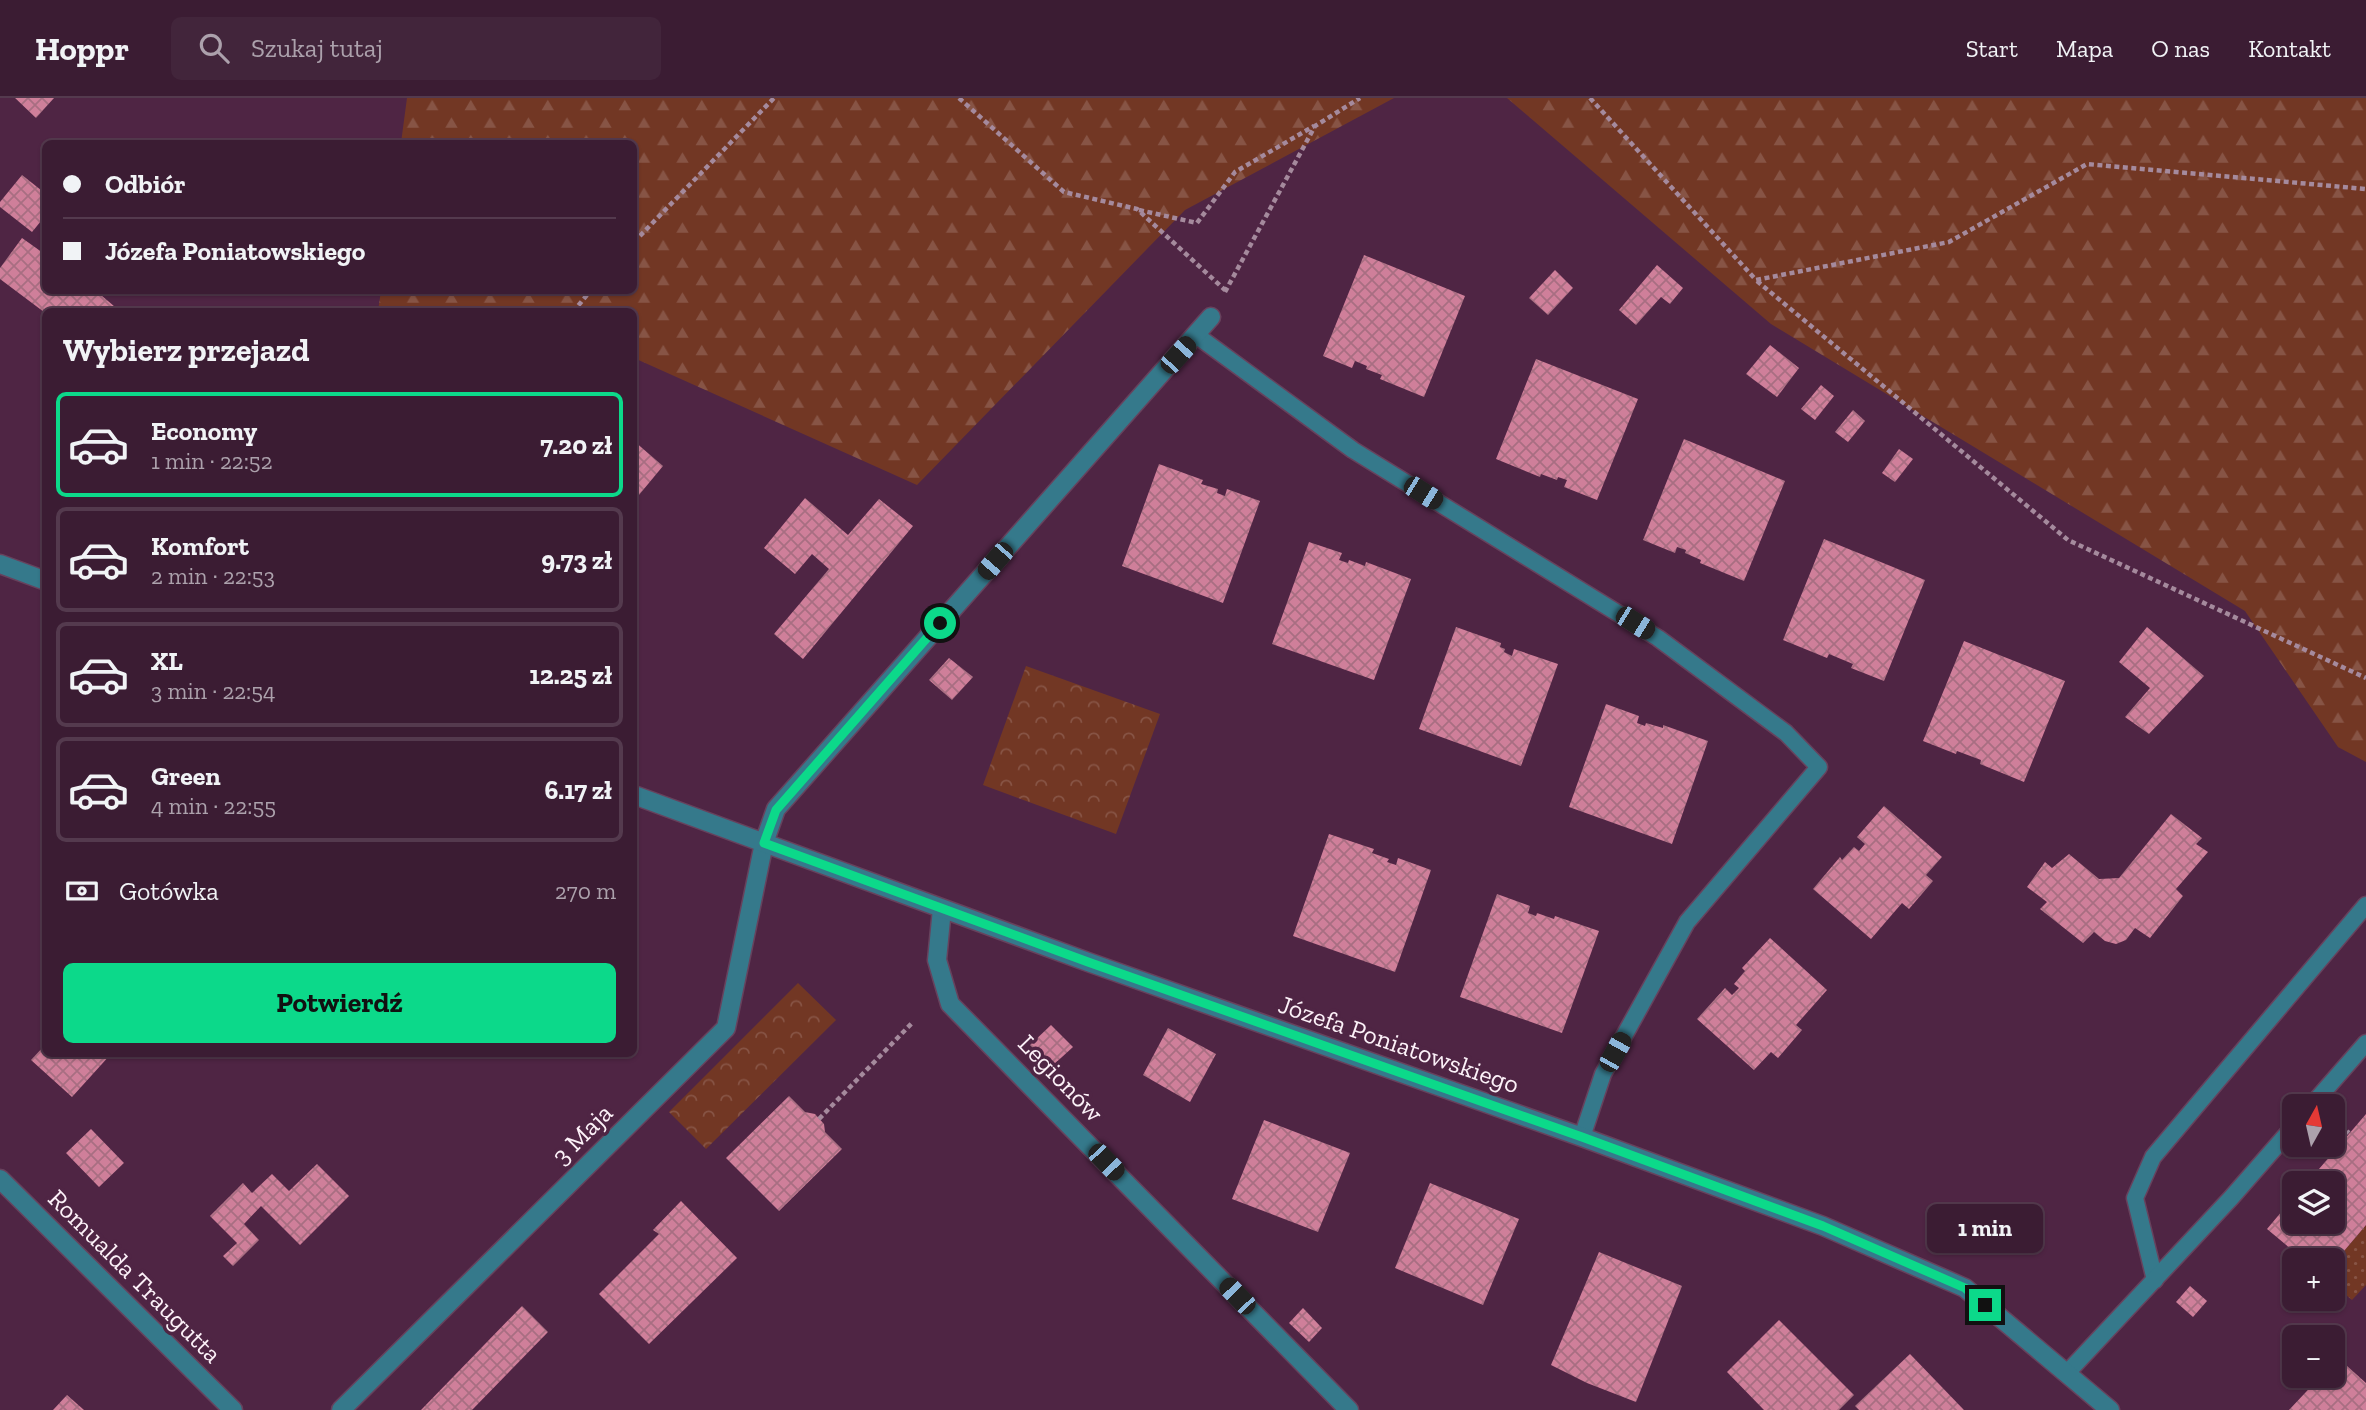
<!DOCTYPE html>
<html lang="pl">
<head>
<meta charset="utf-8">
<style>
  body { margin:0; font-family:"Zilla Slab",serif; background:#42253b; color:#f1f3f6; height:100vh; display:flex; flex-direction:column; font-size:26px; white-space:nowrap }
  * { box-sizing:border-box; margin:0 }
  p { font-size:23px; color:#aca1ac }
  .icon { flex:none; width:38px; height:38px; fill:none; stroke:currentColor; stroke-width:2; stroke-linecap:round; stroke-linejoin:round }
  .map { position:relative; flex:1; overflow:hidden }
  .side { position:absolute; left:42px; top:210px; width:595px; height:749px; display:flex; flex-direction:column; background:#3b1c33; border-radius:10px; box-shadow:0 2px 5px #0004,0 0 0 2px #543a4e }
  .side>* { flex:none }
  .hud { position:absolute; left:42px; top:42px; width:595px; height:154px; border-radius:10px; box-shadow:0 2px 5px #0004,0 0 0 2px #543a4e; display:grid; align-content:center; height:154px; padding:0 21px; background:#3b1c33 }
  .needle { width:46px; rotate:8deg }
  .controls { position:absolute; left:2282px; top:996px; display:grid; gap:14px }
  .controls a { display:grid; place-items:center; width:63px; height:63px; border-radius:10px; background:#3b1c33; box-shadow:0 2px 5px #0004,0 0 0 2px #543a4e; font-size:35px }
  .end { position:absolute; width:32px; height:32px; margin:-16px; border:9px solid #0cd98a; background:#111; box-shadow:0 0 0 4px #111 }
  .from { border-radius:50% }
  .bubble { position:absolute; height:49px; border-radius:10px; background:#3b1c33; box-shadow:0 2px 5px #0004,0 0 0 2px #543a4e; font-size:23px; font-weight:700; line-height:49px; text-align:center }
  .car { position:absolute; width:21px; height:42px; margin:-21px -10px; border-radius:9px; box-shadow:0 0 5px 2px #0007; background:linear-gradient(#222 24%,#8ab4d8 0 40%,#222 0 76%,#8ab4d8 0 86%,#222 0) }
  .hud b { display:flex; align-items:center; gap:24px; height:66px; font-size:26px }
  .hud b+b { border-top:2px solid #543a4e }
  .hud i { width:18px; height:18px; background:#f1f3f6 }
  ul { padding:0; list-style:none }
  li { display:flex; align-items:center; gap:21px; height:105px; margin:0 14px 10px; padding:0 7px; border:4px solid #543a4e; border-radius:10px }
  li div { flex:1 }
  li b { display:block; font-size:26px }
  li em { font-style:normal; font-weight:700 }
  li.selected { border-color:#0cd98a }
  li>.icon { width:63px; height:63px; stroke-width:1.5 }
  h2 { padding:0 21px; font-size:32px; line-height:84px }
  .pay { display:flex; align-items:center; gap:18px; height:77px; padding:0 21px; font-size:26px }
  .pay p { margin-inline-start:auto }
  .cta { display:flex; gap:14px; margin-top:auto; padding:14px 21px }
  .cta a { flex:1; height:80px; border-radius:10px; background:#0cd98a; color:#111; font-size:28px; font-weight:700; line-height:80px; text-align:center }
  header { display:flex; align-items:center; gap:42px; box-sizing:border-box; height:98px; padding:0 35px; background:#3b1c33; border-bottom:2px solid #543a4e }
  header strong { font-size:33px }
  nav { display:flex; gap:38px; margin-inline-start:auto; font-size:24px }
  .search { width:490px; height:63px; background:#42253b; display:flex; align-items:center; gap:18px; box-sizing:border-box; padding:0 24px; border-radius:10px; color:#aca1ac; font-size:26px }
  .map>svg:first-child { display:block }
  .grass { fill:url(#grass-dots) }
  .forest { fill:url(#forest-firs) }
  .park { fill:url(#park-crowns) }
  .building { fill:url(#building-cross-hatch) }
  .lines { fill:none; stroke-linecap:round; stroke-linejoin:round }
  .service-casing { stroke:#67425d; stroke-width:19 }
  .minor-casing { stroke:#67425d; stroke-width:21 }
  .tertiary-casing { stroke:#67425d; stroke-width:21 }
  .path { stroke:#a58a9d; stroke-width:4.5; stroke-dasharray:5 3.5; stroke-linecap:butt }
  .service { stroke:#35798b; stroke-width:16 }
  .minor { stroke:#35798b; stroke-width:18 }
  .tertiary { stroke:#35798b; stroke-width:18 }
  .route { stroke:#0cd98a; stroke-width:9 }
  .labels { text-anchor:middle; dominant-baseline:central; stroke-width:7; stroke-linejoin:round; paint-order:stroke }
  .street-label { font-size:26px; fill:#fcf1f8; stroke:#4f2544 }
</style>
</head>
<body>
<header>
<strong>Hoppr</strong>
<div class="search"><svg class="icon" aria-label="search" viewBox="0 0 24 24"><circle cx="10" cy="10" r="6"/><path d="M15 15l6 6"/></svg>Szukaj tutaj</div>
<nav><a>Start</a><a>Mapa</a><a>O nas</a><a>Kontakt</a></nav>
</header>
<div class="map">
<svg width="2366" height="1312" viewBox="0 0 2366 1312">
  <defs>
    <pattern id="grass-dots" width="8" height="8" patternUnits="userSpaceOnUse" patternTransform="scale(1.75)"><rect width="8" height="8" fill="#723724"/><path d="M2 2h.1M6 6h.1" fill="none" stroke="#875445" stroke-width="1.8" stroke-linecap="round"/></pattern>
    <pattern id="forest-firs" width="22" height="20" patternUnits="userSpaceOnUse" patternTransform="scale(1.75)"><rect width="22" height="20" fill="#723724"/><path d="M5 1l3.5 6h-7zM16 11l3.5 6h-7z" fill="#875445"/></pattern>
    <pattern id="park-crowns" width="20" height="18" patternUnits="userSpaceOnUse" patternTransform="scale(1.75)"><rect width="20" height="18" fill="#723724"/><path d="M2 6a3 3 0 1 1 6 0M12 15a3 3 0 1 1 6 0" fill="none" stroke="#875445"/></pattern>
    <pattern id="building-cross-hatch" width="8" height="8" patternUnits="userSpaceOnUse" patternTransform="scale(1.75)"><rect width="8" height="8" fill="#cf7f9a"/><path d="M0 0l8 8M0 8l8-8" fill="none" stroke="#a86e82"/></pattern>
  </defs>
  <rect width="100%" height="100%" fill="#4f2544"/>
  <path class="grass" d="M 2366,1127 L 2366,1187 L 2352,1202 L 2333,1186 L 2333,1166 Z"/>
  <g class="forest">
    <path d="M 407,0 L 1394,0 L 1185,112 L 917,387 L 634,260 L 634,214 L 378,213 L 381,193 L 634,192 L 634,46 L 401,45 Z"/>
    <path d="M 1507,0 L 2366,0 L 2366,664 L 2338,649 L 2245,513 L 1771,226 Z"/>
  </g>
  <g class="park">
    <path d="M 1026,568 L 1160,616 L 1116,736 L 983,687 Z"/>
    <path d="M 798,885 L 836,922 L 706,1051 L 669,1014 Z"/>
  </g>
  <g class="building">
    <path d="M 15,0 L 54,0 L 36,20 Z"/>
    <path d="M 22,77 L 46,96 L 46,117 L 32,134 L 0,109 L 0,104 Z"/>
    <path d="M 22,140 L 46,157 L 46,192 L 95,192 L 121,214 L 44,214 L 0,181 L 0,170 Z"/>
    <path d="M 1364,157 L 1465,198 L 1424,299 L 1380,281 L 1382,277 L 1366,271 L 1367,268 L 1355,263 L 1352,270 L 1323,258 Z"/>
    <path d="M 1657,167 L 1683,190 L 1670,206 L 1661,199 L 1636,227 L 1619,212 Z"/>
    <path d="M 1555,172 L 1573,190 L 1548,217 L 1529,200 Z"/>
    <path d="M 1770,247 L 1799,270 L 1777,299 L 1746,276 Z"/>
    <path d="M 1536,261 L 1638,301 L 1597,402 L 1564,389 L 1567,382 L 1558,379 L 1557,382 L 1541,376 L 1540,379 L 1496,361 Z"/>
    <path d="M 1821,287 L 1834,298 L 1815,322 L 1801,311 Z"/>
    <path d="M 1853,312 L 1865,323 L 1848,344 L 1835,334 Z"/>
    <path d="M 1684,341 L 1785,383 L 1744,483 L 1700,465 L 1701,462 L 1685,455 L 1686,452 L 1677,449 L 1675,455 L 1643,442 Z"/>
    <path d="M 634,343 L 663,368 L 634,403 Z"/>
    <path d="M 1899,351 L 1913,361 L 1895,384 L 1882,375 Z"/>
    <path d="M 1159,366 L 1203,382 L 1201,386 L 1218,391 L 1217,395 L 1225,398 L 1227,391 L 1260,403 L 1223,505 L 1122,468 Z"/>
    <path d="M 805,400 L 848,437 L 879,401 L 913,428 L 803,561 L 774,536 L 829,471 L 812,456 L 795,476 L 764,450 Z"/>
    <path d="M 1824,441 L 1925,482 L 1884,583 L 1851,570 L 1853,566 L 1829,556 L 1827,560 L 1783,542 Z"/>
    <path d="M 1309,444 L 1342,455 L 1339,462 L 1348,465 L 1349,462 L 1365,468 L 1366,464 L 1411,481 L 1374,582 L 1272,546 Z"/>
    <path d="M 1456,529 L 1501,545 L 1500,549 L 1505,551 L 1504,554 L 1512,558 L 1514,551 L 1558,566 L 1521,668 L 1419,631 Z"/>
    <path d="M 2147,529 L 2204,578 L 2149,636 L 2125,619 L 2150,590 L 2119,564 Z"/>
    <path d="M 1964,543 L 2065,583 L 2024,684 L 1980,666 L 1981,662 L 1957,653 L 1956,656 L 1923,643 Z"/>
    <path d="M 949,560 L 973,579 L 952,602 L 929,582 Z"/>
    <path d="M 1606,606 L 1639,618 L 1637,625 L 1645,628 L 1646,625 L 1663,630 L 1663,627 L 1708,643 L 1672,746 L 1569,709 Z"/>
    <path d="M 1884,708 L 1942,759 L 1926,777 L 1933,783 L 1909,811 L 1902,805 L 1871,841 L 1813,791 L 1840,759 L 1842,762 L 1854,749 L 1859,753 L 1865,746 L 1857,739 Z"/>
    <path d="M 2171,716 L 2202,740 L 2196,746 L 2208,754 L 2176,791 L 2183,798 L 2150,840 L 2135,830 L 2126,842 L 2116,846 L 2105,843 L 2094,834 L 2083,845 L 2040,811 L 2047,804 L 2027,789 L 2045,764 L 2052,770 L 2069,756 L 2099,781 L 2119,780 Z"/>
    <path d="M 1329,736 L 1374,751 L 1372,755 L 1389,761 L 1387,764 L 1396,767 L 1398,760 L 1431,772 L 1395,874 L 1293,838 Z"/>
    <path d="M 1497,796 L 1530,808 L 1528,815 L 1536,818 L 1537,815 L 1554,821 L 1555,818 L 1599,833 L 1562,935 L 1460,899 Z"/>
    <path d="M 1770,840 L 1827,892 L 1796,927 L 1802,932 L 1778,960 L 1771,954 L 1754,972 L 1697,921 L 1725,890 L 1732,897 L 1739,890 L 1734,886 L 1745,873 L 1742,870 Z"/>
    <path d="M 1051,927 L 1073,949 L 1051,969 L 1030,947 Z"/>
    <path d="M 1168,930 L 1216,956 L 1190,1004 L 1143,977 Z"/>
    <path d="M 46,946 L 46,956 L 111,956 L 72,999 L 31,962 Z"/>
    <path d="M 789,998 L 805,1014 L 815,1016 L 824,1026 L 825,1034 L 842,1051 L 779,1113 L 726,1060 Z"/>
    <path d="M 2366,1016 L 2366,1127 L 2333,1166 L 2333,1162 L 2304,1162 L 2267,1131 L 2294,1099 L 2294,1124 L 2333,1124 L 2333,1085 L 2307,1085 Z"/>
    <path d="M 1264,1022 L 1350,1055 L 1318,1134 L 1232,1101 Z"/>
    <path d="M 91,1031 L 124,1065 L 99,1089 L 66,1055 Z"/>
    <path d="M 317,1066 L 349,1098 L 300,1147 L 261,1108 L 244,1126 L 259,1142 L 233,1168 L 223,1158 L 237,1145 L 210,1118 L 243,1085 L 252,1095 L 272,1076 L 289,1093 Z"/>
    <path d="M 1430,1085 L 1519,1121 L 1483,1207 L 1395,1170 Z"/>
    <path d="M 681,1103 L 737,1160 L 649,1246 L 599,1196 L 659,1136 L 653,1132 Z"/>
    <path d="M 1599,1154 L 1682,1188 L 1636,1304 L 1587,1285 L 1551,1267 Z"/>
    <path d="M 2190,1188 L 2207,1203 L 2193,1219 L 2176,1204 Z"/>
    <path d="M 522,1208 L 548,1234 L 472,1312 L 421,1312 Z"/>
    <path d="M 1303,1210 L 1322,1230 L 1309,1244 L 1289,1225 Z"/>
    <path d="M 1779,1222 L 1854,1297 L 1839,1312 L 1764,1312 L 1727,1274 Z"/>
    <path d="M 1910,1256 L 1964,1312 L 1859,1312 L 1855,1308 Z"/>
    <path d="M 2337,1259 L 2366,1285 L 2366,1312 L 2289,1312 L 2321,1278 L 2333,1278 L 2333,1264 Z"/>
    <path d="M 67,1297 L 84,1312 L 53,1312 Z"/>
  </g>
  <g class="lines">
    <g class="service-casing">
      <g id="service">
        <path d="M 1196,237 L 1353,352 L 1658,540 L 1786,635 L 1819,669 L 1687,824 L 1603,976 L 1582,1039"/>
        <path d="M 2311,1008 L 2366,945"/>
        <path d="M 2155,1182 L 2135,1100 L 2153,1059 L 2366,807"/>
        <path d="M 2067,1275 L 2231,1100 L 2294,1028"/>
      </g>
    </g>
    <g class="minor-casing">
      <g id="minor">
        <path d="M 942,811 L 937,862 L 950,906 L 1349,1312"/>
        <path d="M 0,1081 L 233,1312"/>
        <path d="M 341,1312 L 726,930 L 764,745 L 776,711 L 1211,219"/>
      </g>
    </g>
    <g class="tertiary-casing">
      <g id="tertiary">
        <path d="M 0,466 L 46,483"/>
        <path d="M 634,697 L 1088,864 L 1582,1039 L 1823,1128 L 1965,1190 L 2110,1312"/>
      </g>
    </g>
    <g class="path">
      <path d="M 959,0 L 1064,94 L 1137,111 L 1225,192"/>
      <path d="M 1590,0 L 1756,182 L 1949,144 L 2087,66 L 2366,91"/>
      <path d="M 1139,112 L 1197,125 L 1235,74 L 1314,28"/>
      <path d="M 634,144 L 774,0"/>
      <path d="M 1757,183 L 2068,442 L 2366,580"/>
      <path d="M 1225,194 L 1315,28 L 1360,0"/>
      <path d="M 573,214 L 591,192"/>
      <path d="M 819,1021 L 913,924"/>
      <path d="M 2334,1022 L 2349,1035"/>
      <path d="M 2288,1074 L 2301,1085"/>
    </g>
    <use href="#service" class="service"/>
    <use href="#minor" class="minor"/>
    <use href="#tertiary" class="tertiary"/>
  </g>
  <g class="lines">
    <path class="route" d="M 940,525 L 776,712 L 764,745 L 1088,864 L 1582,1039 L 1823,1128 L 1965,1190 L 1985,1207"/>
  </g>
  <g class="labels">
    <g class="street-label">
      <text transform="translate(1399 946) rotate(19)">Józefa Poniatowskiego</text>
      <text transform="translate(1061 980) rotate(46)">Legionów</text>
      <text transform="translate(582 1036) rotate(-45)">3 Maja</text>
      <text transform="translate(135 1178) rotate(45)">Romualda Traugutta</text>
    </g>
  </g>
</svg>
<div class="controls">
<a><svg class="needle" viewBox="-14 -14 28 28"><path d="M0-13l5 13h-10z" fill="#e53935"/><path d="M0 13l5-13h-10z" fill="#aca1ac"/></svg></a>
<a><svg class="icon" aria-label="layers" viewBox="0 0 24 24"><path d="M12 4l9 5-9 5-9-5zM3 14l9 5 9-5"/></svg></a>
<a>+</a>
<a>−</a>
</div>
<i class="end from" style="left:940px;top:525px"></i>
<i class="end" style="left:1985px;top:1207px"></i>
<div class="bubble" style="left:1927px;top:1106px;width:116px">1 min</div>
<i class="car" style="left:1178px;top:257px;rotate:42deg"></i>
<i class="car" style="left:1423px;top:395px;rotate:122deg"></i>
<i class="car" style="left:995px;top:463px;rotate:221deg"></i>
<i class="car" style="left:1635px;top:525px;rotate:122deg"></i>
<i class="car" style="left:1615px;top:954px;rotate:29deg"></i>
<i class="car" style="left:1106px;top:1064px;rotate:136deg"></i>
<i class="car" style="left:1237px;top:1198px;rotate:316deg"></i>
<div class="hud">
<b><i class="from"></i>Odbiór</b>
<b><i></i>Józefa Poniatowskiego</b>
</div>
<section class="side">
<h2>Wybierz przejazd</h2>
<ul>
<li class="selected"><svg class="icon" aria-label="car" viewBox="0 0 24 24"><path d="M5 17H2v-5l4-1 3-4h7l3 4 3 1v5h-3M9 17h6M6 11h13"/><circle cx="7" cy="17" r="2"/><circle cx="17" cy="17" r="2"/></svg><div><b>Economy</b><p>1 min · 22:52</p></div><em>7.20 zł</em></li>
<li><svg class="icon" aria-label="car" viewBox="0 0 24 24"><path d="M5 17H2v-5l4-1 3-4h7l3 4 3 1v5h-3M9 17h6M6 11h13"/><circle cx="7" cy="17" r="2"/><circle cx="17" cy="17" r="2"/></svg><div><b>Komfort</b><p>2 min · 22:53</p></div><em>9.73 zł</em></li>
<li><svg class="icon" aria-label="car" viewBox="0 0 24 24"><path d="M5 17H2v-5l4-1 3-4h7l3 4 3 1v5h-3M9 17h6M6 11h13"/><circle cx="7" cy="17" r="2"/><circle cx="17" cy="17" r="2"/></svg><div><b>XL</b><p>3 min · 22:54</p></div><em>12.25 zł</em></li>
<li><svg class="icon" aria-label="car" viewBox="0 0 24 24"><path d="M5 17H2v-5l4-1 3-4h7l3 4 3 1v5h-3M9 17h6M6 11h13"/><circle cx="7" cy="17" r="2"/><circle cx="17" cy="17" r="2"/></svg><div><b>Green</b><p>4 min · 22:55</p></div><em>6.17 zł</em></li>
</ul>
<div class="pay"><svg class="icon" aria-label="cash" viewBox="0 0 24 24"><path d="M3 7h18v10H3z"/><circle cx="12" cy="12" r="2"/></svg>Gotówka<p>270 m</p></div>
<div class="cta"><a>Potwierdź</a></div>
</section>
</div>
</body>
</html>
